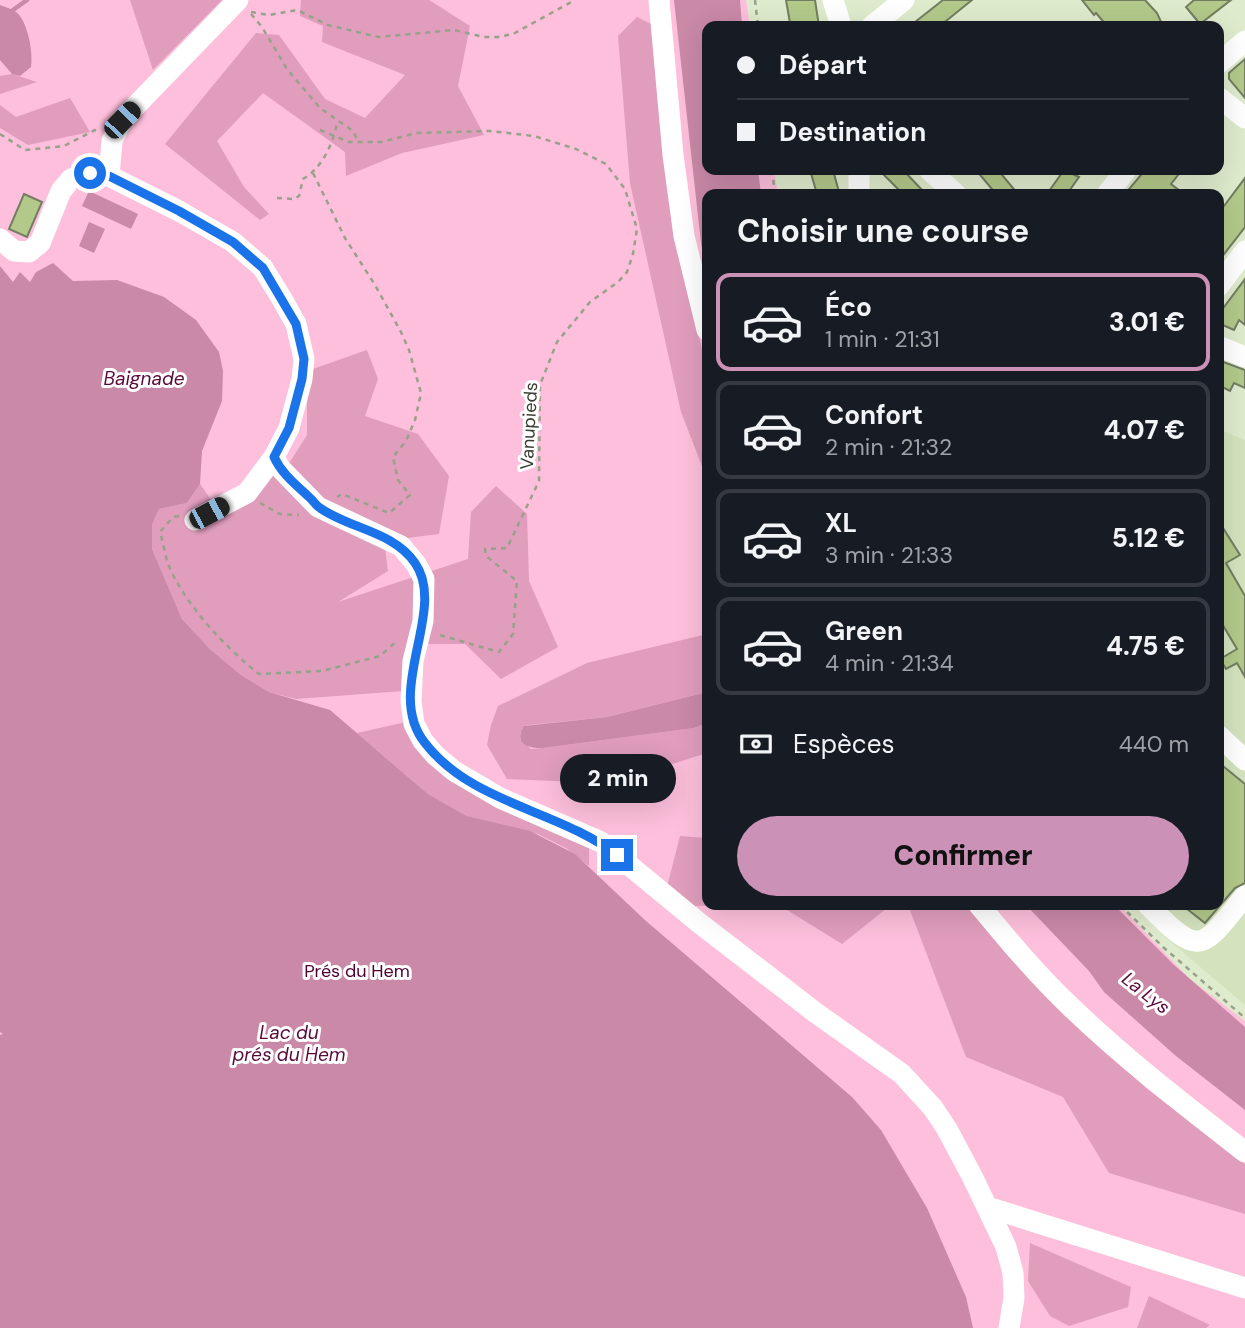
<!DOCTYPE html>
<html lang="fr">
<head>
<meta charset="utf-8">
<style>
  body { margin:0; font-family:"DM Sans",sans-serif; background:#242831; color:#f1f3f6; height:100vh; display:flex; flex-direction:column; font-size:26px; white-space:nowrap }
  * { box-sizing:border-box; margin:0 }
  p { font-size:23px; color:#9ea1a6 }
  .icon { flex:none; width:38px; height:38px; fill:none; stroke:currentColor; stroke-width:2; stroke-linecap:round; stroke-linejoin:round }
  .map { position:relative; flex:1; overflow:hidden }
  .drawer { position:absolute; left:702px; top:189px; width:522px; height:721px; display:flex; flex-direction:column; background:#171b24; border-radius:14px; box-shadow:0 7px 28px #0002 }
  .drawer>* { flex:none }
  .top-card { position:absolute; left:702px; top:21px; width:522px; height:154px; border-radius:14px; box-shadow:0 7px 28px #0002; display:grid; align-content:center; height:154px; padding:0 35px; background:#171b24 }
  .end { position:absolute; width:32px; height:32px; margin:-16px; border:9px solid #1a73e8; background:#fff; box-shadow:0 0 0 4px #fff }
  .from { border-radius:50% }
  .bubble { position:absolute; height:49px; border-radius:24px; background:#171b24; box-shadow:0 7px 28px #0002; font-size:23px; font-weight:800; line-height:49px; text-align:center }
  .car { position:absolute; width:21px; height:42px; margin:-21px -10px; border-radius:9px; box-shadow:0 0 5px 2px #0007; background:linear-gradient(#222 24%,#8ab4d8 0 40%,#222 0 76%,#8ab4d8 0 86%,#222 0) }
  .top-card b { display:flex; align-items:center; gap:24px; height:66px; font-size:26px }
  .top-card b+b { border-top:2px solid #363941 }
  .top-card i { width:18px; height:18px; background:#f1f3f6 }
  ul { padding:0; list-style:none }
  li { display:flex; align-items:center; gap:21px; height:98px; margin:0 14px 10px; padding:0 21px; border:4px solid #363941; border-radius:14px }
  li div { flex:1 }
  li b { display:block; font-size:26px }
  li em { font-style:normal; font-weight:800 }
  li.selected { border-color:#cc91b7 }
  li>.icon { width:63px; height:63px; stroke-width:1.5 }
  h2 { padding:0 35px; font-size:32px; line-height:84px }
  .pay { display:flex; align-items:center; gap:18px; height:77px; padding:0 35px; font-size:26px }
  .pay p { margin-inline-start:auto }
  .action { display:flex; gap:14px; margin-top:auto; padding:14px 35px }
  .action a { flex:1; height:80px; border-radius:42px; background:#cc91b7; color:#111; font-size:28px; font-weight:800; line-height:80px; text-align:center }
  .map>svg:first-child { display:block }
  .built { fill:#d4e3be }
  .green { fill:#fdbfdb }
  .forest { fill:#e09dbc }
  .water { fill:#c989a7 }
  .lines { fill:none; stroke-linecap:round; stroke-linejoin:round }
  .stream { stroke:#c989a7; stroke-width:4.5 }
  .building { fill:#b3c98a; stroke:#737d62; stroke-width:2 }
  .path { stroke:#98a18b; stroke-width:2.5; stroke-dasharray:5 5; stroke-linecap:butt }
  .minor { stroke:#fff; stroke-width:21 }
  .route { stroke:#1a73e8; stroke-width:9 }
  .labels { text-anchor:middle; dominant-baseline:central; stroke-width:6; stroke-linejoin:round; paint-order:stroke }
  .street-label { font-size:18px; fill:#393e32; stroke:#fff }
  .park-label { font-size:18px; fill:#500132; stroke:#fff }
  .water-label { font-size:19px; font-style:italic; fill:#580a39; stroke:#fff }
</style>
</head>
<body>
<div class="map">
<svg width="1245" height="1328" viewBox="0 0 1245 1328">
  <rect width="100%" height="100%" fill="#dfebcd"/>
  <path class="built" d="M 1218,429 L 1245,440 L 1245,1005 L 1170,941 L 1137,905 L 1218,905 Z"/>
  <path class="green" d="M 0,0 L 746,0 L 750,26 L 707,26 L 707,170 L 774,170 L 778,194 L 707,194 L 707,905 L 1119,905 L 1190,979 L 1245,1021 L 1245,1328 L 0,1328 Z"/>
  <g class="forest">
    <path d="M 130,0 L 222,0 L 153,70 Z"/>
    <path d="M 301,0 L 429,0 L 470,26 L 458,86 L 484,135 L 402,153 L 346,176 L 345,152 L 263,93 L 217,141 L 244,187 L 269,214 L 260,220 L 165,144 L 256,33 L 279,35 L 325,99 L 365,118 L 405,75 L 322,42 L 323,26 L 300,16 Z"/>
    <path d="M 637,17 L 653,25 L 685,276 L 707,371 L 707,479 L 681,412 L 630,183 L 618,36 Z"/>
    <path d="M 12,74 L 37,82 L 0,94 L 0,76 Z"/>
    <path d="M 70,98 L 90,132 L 28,145 L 0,128 L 0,105 L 16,117 Z"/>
    <path d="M 367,350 L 378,379 L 365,416 L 418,434 L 449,476 L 439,534 L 384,541 L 388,571 L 338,602 L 468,559 L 471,512 L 496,486 L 527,514 L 529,581 L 558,647 L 501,679 L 465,644 L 408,644 L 403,691 L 296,699 L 269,692 L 241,675 L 210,649 L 182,619 L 152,549 L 152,525 L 159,509 L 187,503 L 200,484 L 214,504 L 288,465 L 307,435 L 307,371 Z"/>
    <path d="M 707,634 L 707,692 L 607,717 L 529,725 L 524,726 L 520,734 L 520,739 L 531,749 L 543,748 L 694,728 L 707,723 L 707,753 L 647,772 L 576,782 L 507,779 L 487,745 L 491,725 L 498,706 L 587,663 Z"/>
    <path d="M 406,722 L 417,749 L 589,844 L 589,866 L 566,848 L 538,834 L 467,816 L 428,794 L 357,733 Z"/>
    <path d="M 680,836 L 707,838 L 707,905 L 732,905 L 696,906 L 692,914 L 666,891 Z"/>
    <path d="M 779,905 L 891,905 L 842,944 Z"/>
    <path d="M 908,905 L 965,905 L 1055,1004 L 1146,1088 L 1245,1164 L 1245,1214 L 1109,1173 L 1063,1097 L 966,1057 Z"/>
    <path d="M 1030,1243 L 1131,1287 L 1128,1307 L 1069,1326 L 1050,1316 L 1028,1281 Z"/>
    <path d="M 1149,1296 L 1210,1325 L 1206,1328 L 1137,1328 Z"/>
  </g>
  <g class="water">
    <path d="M 674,0 L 740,0 L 742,26 L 707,26 L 707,170 L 758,170 L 761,194 L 707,194 L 707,274 L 701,243 Z"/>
    <path d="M 0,5 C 7,8 15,9 20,16 C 29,29 33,53 31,67 L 20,76 L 12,74 L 0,60 Z"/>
    <path d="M 89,191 L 138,214 L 131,229 L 82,206 Z"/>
    <path d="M 89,222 L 105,229 L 94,253 L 79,246 Z"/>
    <path d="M 53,263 L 73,281 L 117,280 L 164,297 L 196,320 L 219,352 L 223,371 L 222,401 L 202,451 L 200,484 L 187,503 L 159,509 L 152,525 L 152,549 L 182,619 L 210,649 L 241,675 L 269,692 L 330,710 L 428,794 L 467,816 L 530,831 L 575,854 L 646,921 L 852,1097 L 881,1130 L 927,1208 L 966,1297 L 973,1328 L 0,1328 L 0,1035 L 3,1034 L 0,1032 L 0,266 L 13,282 L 20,272 L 30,282 L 36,272 Z"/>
    <path d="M 707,692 L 707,723 L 694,728 L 543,748 C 528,749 513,743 524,726 L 607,717 Z"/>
    <path d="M 1026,905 L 1114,905 L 1174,965 L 1245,1027 L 1245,1110 L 1176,1056 L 1104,992 L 1089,971 Z"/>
  </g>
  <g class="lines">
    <path class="stream" d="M 13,10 L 27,0"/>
  </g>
  <g class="building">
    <path d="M 786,0 L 815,0 L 819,26 L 796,26 L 795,22 L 790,23 Z"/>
    <path d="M 943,0 L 972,0 L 946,21 L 951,26 L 910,26 Z"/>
    <path d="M 1082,0 L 1145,0 L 1157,13 L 1163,26 L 1107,26 L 1096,13 L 1094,15 Z"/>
    <path d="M 1194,0 L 1231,0 L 1200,24 L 1186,7 Z"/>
    <path d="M 1245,59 L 1245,98 L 1229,79 L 1229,73 Z"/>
    <path d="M 810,170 L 833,170 L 839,192 L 817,194 Z"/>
    <path d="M 879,170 L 903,170 L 926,194 L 903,194 Z"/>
    <path d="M 976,170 L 998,170 L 1018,194 L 996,194 Z"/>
    <path d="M 1064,170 L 1079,177 L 1067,194 L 1047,194 Z"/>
    <path d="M 1145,170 L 1182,170 L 1171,184 L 1184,194 L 1125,194 Z"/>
    <path d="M 1245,178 L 1245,227 L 1218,262 L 1218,214 Z"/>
    <path d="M 24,194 L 42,202 L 27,237 L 9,229 Z"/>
    <path d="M 1245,279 L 1245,325 L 1239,320 L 1234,330 L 1218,323 L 1218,315 Z"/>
    <path d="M 1218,360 L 1245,370 L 1245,388 L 1234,383 L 1230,391 L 1218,385 Z"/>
    <path d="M 1218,520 L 1240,555 L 1226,563 L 1245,596 L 1245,677 L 1237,663 L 1226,669 L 1220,659 L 1237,649 L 1218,617 Z"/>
    <path d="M 1218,762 L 1245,784 L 1245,883 L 1235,888 L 1205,923 L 1182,905 L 1218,905 Z"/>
  </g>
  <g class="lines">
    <g class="path">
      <path d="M 755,0 L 758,26"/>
      <path d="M 251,12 L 269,15 L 297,10 L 328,25 L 378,37 L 454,30 L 484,37 L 498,37 L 513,34 L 575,0"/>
      <path d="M 251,14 L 262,27 L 287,69 L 320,108 L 353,131 L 358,141"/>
      <path d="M 320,130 L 349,142 L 381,142 L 417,133 L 490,131 L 534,136 L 576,149 L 606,164 L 625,189 L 637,229 L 633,254 L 627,272 L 618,282 L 590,302 L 557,342 L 540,385 L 539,481 L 507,548 L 485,549 L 486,556 L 517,581 L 513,634 L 499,652 L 436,634"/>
      <path d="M 0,134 L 25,150 L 64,146 L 95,130 L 97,131"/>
      <path d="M 772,170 L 775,194"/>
      <path d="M 313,173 L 345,238 L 375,285 L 401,332 L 409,350 L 421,393 L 415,420 L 406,441 L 393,457 L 398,480 L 410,495 L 389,513 L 342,494 L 337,497"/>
      <path d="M 277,198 L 294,199 L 299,196 L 303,179 C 322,168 333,144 337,123"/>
      <path d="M 260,503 L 280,514 L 299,515"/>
      <path d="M 179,516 L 173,517 L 160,532 C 163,542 165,554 168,564 C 185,605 225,647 259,674 L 322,671 L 380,656 L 398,640"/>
      <path d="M 1120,905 L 1163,947 L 1245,1018"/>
    </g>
    <g class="minor">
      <path d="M 659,0 L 673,155 L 684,236 L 707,330"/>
      <path d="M 833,0 L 841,26"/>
      <path d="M 872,26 L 904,0"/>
      <path d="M 1218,64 L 1245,41"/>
      <path d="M 1218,97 L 1245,118"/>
      <path d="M 929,170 L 956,194"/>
      <path d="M 109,176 L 112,141 L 122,120 L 238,0"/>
      <path d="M 859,194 L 859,170"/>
      <path d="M 1107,194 L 1126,170"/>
      <path d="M 0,239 L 14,251 L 29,252 L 40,243 L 61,191 L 71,179 L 90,173 L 109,176 L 179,211 L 233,242 L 263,268 L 282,299 L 296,324 L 304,359 L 302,379 L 289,428 L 274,457 L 279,467 L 318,507 L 401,546 L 416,564 L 424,579 L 423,621 L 413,661 L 411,701 L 414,724 L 423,741 L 435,755 L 454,771 L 500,798 L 601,842 L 698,922 L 816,1013 L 902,1074 L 933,1108 L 947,1129 L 973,1178 L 1006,1247 L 1013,1273 L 1014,1298 L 1009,1328"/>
      <path d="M 1218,287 L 1245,251"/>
      <path d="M 1218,346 L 1245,357"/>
      <path d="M 195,520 L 247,493 L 274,457"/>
      <path d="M 1218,735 L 1245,760"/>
      <path d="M 979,905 C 1008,940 1038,976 1072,1008 C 1126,1060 1186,1106 1245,1152"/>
      <path d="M 1148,905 C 1201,959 1201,950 1245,896"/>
      <path d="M 990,1211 L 994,1209 L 1245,1288"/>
    </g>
  </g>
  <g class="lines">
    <path class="route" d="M 90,173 L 109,176 L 179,211 L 233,242 L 263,268 L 296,324 L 304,359 L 302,379 L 289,428 L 274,457 C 282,474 295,484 309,497 C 313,500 315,505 320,508 C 350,529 393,531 415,563 C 448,610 383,691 425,743 C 472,804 559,810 617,855"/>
  </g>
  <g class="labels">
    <g class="street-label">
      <text transform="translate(529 426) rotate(-87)">Vanupieds</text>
    </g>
    <g class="park-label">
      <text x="357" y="971">Prés du Hem</text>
    </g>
    <g class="water-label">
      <text x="144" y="378">Baignade</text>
      <text transform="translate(1146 993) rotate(38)">La Lys</text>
      <text x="289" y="1032">Lac du<tspan x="289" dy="22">prés du Hem</tspan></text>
    </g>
  </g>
</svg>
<i class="end from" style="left:90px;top:173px"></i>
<i class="end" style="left:617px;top:855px"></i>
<div class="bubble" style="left:560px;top:754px;width:116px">2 min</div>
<i class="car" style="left:122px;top:120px;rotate:44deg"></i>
<i class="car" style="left:209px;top:513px;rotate:62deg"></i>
<div class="top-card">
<b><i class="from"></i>Départ</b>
<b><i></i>Destination</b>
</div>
<section class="drawer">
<h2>Choisir une course</h2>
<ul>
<li class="selected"><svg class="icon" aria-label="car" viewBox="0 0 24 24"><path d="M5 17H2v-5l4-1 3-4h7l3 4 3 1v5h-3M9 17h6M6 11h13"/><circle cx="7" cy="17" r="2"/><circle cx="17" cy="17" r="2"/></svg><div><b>Éco</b><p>1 min · 21:31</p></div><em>3.01 €</em></li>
<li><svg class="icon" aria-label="car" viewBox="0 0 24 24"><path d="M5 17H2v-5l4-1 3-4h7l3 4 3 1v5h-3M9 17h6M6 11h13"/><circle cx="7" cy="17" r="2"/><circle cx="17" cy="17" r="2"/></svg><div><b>Confort</b><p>2 min · 21:32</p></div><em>4.07 €</em></li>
<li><svg class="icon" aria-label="car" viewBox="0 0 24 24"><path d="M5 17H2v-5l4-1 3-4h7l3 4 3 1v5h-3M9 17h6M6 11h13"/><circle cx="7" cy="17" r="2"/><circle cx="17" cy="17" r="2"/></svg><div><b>XL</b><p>3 min · 21:33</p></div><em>5.12 €</em></li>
<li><svg class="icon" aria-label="car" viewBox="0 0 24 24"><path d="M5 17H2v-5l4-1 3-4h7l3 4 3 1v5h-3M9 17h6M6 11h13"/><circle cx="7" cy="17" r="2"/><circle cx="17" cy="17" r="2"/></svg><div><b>Green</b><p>4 min · 21:34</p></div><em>4.75 €</em></li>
</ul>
<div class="pay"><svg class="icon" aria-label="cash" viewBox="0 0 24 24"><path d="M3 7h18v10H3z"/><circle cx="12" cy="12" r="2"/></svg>Espèces<p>440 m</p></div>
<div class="action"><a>Confirmer</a></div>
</section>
</div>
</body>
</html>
